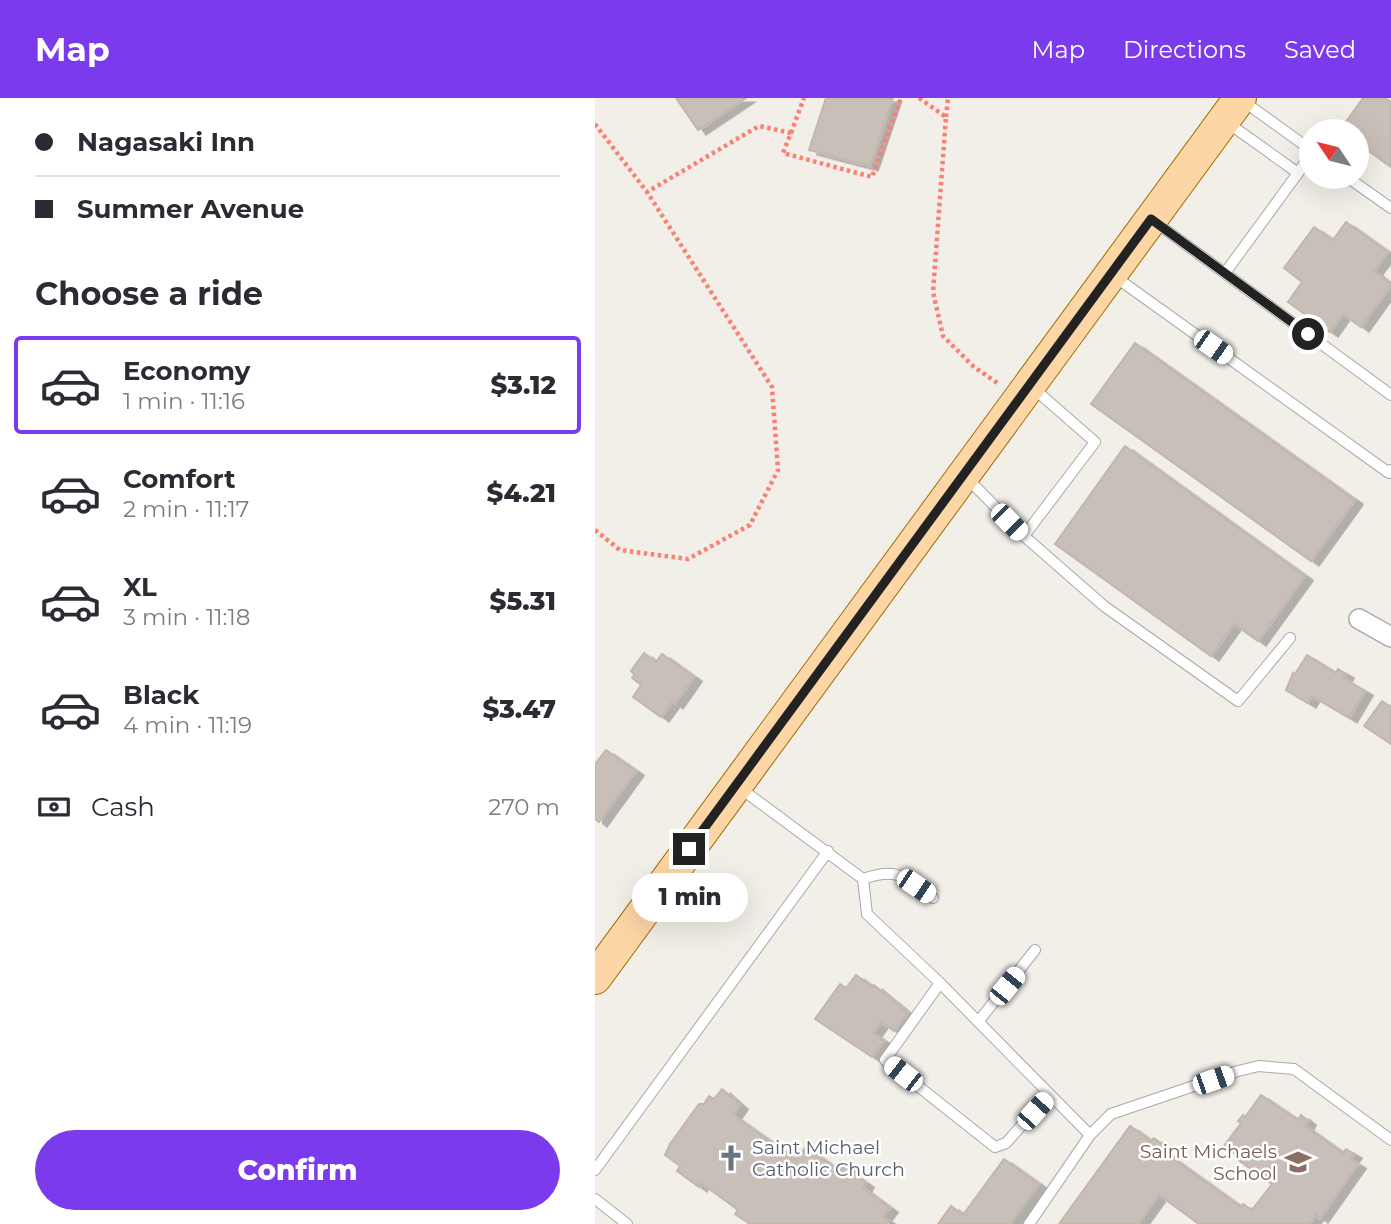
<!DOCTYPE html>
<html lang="en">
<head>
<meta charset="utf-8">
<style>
  body { margin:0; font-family:Montserrat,sans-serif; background:#f7f7f7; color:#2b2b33; height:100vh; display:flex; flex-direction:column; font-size:26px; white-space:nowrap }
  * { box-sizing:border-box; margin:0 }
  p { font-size:23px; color:#7c7c81 }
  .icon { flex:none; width:38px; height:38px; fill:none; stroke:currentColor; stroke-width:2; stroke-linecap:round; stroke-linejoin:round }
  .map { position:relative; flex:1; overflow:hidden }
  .details { display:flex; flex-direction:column; background:#fff; width:595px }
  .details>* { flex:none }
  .guide { display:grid; align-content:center; height:154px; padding:0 35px; background:#fff }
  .needle { width:46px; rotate:305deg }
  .fabs { position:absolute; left:704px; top:21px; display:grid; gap:14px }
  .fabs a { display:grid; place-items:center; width:70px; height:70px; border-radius:50%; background:#fff; box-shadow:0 7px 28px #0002; font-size:35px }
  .end { position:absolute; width:32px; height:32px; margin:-16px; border:9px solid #222; background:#fff; box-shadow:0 0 0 4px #fff }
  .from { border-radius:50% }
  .bubble { position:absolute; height:49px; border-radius:24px; background:#fff; box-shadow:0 7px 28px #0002; font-size:23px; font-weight:800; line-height:49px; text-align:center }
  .car { position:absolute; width:21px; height:42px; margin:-21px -10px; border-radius:9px; box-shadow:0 0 5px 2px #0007; background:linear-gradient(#fff 24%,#345 0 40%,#fff 0 76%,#345 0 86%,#fff 0) }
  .guide b { display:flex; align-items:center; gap:24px; height:66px; font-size:26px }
  .guide b+b { border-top:2px solid #e1e1e2 }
  .guide i { width:18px; height:18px; background:#2b2b33 }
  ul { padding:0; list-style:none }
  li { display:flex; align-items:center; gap:21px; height:98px; margin:0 14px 10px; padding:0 21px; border:4px solid transparent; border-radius:7px }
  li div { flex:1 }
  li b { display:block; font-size:26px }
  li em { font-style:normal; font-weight:800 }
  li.active { border-color:#7c3aed }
  li>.icon { width:63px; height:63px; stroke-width:1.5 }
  h2 { padding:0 35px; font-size:32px; line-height:84px }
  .pay { display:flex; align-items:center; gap:18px; height:77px; padding:0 35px; font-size:26px }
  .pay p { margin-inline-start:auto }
  .cta { display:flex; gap:14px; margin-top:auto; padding:14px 35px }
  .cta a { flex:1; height:80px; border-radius:42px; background:#7c3aed; color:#fff; font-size:28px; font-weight:800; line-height:80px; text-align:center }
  header { display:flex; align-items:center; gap:42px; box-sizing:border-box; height:98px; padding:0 35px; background:#7c3aed; color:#fff }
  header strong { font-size:33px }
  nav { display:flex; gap:38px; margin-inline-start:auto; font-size:24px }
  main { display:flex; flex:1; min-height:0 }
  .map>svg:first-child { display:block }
  .building { fill:#c7bfb8; stroke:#c4b6ab; stroke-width:2; filter:url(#shadow) }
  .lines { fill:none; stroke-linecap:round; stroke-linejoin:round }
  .service-casing { stroke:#a9a9a9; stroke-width:12 }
  .minor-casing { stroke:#a9a9a9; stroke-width:22 }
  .primary-casing { stroke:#a06b00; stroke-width:34 }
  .path { stroke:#fa8072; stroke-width:4.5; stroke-dasharray:3.5 3.5; stroke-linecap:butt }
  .service { stroke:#fff; stroke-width:10 }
  .minor { stroke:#fff; stroke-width:19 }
  .primary { stroke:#fcd6a4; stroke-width:32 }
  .route { stroke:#222; stroke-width:9 }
  .labels { text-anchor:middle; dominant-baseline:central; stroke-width:5; stroke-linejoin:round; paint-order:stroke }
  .worship-label { font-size:19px; fill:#5b616d; stroke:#fff; text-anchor:start }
  .education-label { font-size:19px; fill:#785e54; stroke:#fff; text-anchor:end }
</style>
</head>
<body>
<header>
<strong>Map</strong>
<nav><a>Map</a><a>Directions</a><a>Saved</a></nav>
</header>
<main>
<section class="details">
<div class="guide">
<b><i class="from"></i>Nagasaki Inn</b>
<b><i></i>Summer Avenue</b>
</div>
<h2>Choose a ride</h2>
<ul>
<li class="active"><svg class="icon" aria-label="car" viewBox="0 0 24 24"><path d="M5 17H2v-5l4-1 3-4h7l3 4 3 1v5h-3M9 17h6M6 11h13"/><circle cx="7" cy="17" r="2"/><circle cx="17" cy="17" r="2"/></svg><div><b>Economy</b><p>1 min · 11:16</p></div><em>$3.12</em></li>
<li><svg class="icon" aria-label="car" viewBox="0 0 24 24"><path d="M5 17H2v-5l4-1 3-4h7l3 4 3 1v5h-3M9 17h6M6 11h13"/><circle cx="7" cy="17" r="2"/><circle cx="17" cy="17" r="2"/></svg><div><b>Comfort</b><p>2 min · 11:17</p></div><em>$4.21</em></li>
<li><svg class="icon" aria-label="car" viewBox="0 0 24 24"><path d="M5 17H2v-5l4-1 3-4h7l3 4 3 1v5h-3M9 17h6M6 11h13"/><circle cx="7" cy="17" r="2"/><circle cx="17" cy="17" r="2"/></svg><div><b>XL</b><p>3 min · 11:18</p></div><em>$5.31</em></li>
<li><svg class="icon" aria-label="car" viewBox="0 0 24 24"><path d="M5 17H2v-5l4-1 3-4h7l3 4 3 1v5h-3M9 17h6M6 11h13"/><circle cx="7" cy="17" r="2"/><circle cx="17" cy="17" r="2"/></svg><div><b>Black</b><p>4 min · 11:19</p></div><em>$3.47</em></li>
</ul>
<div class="pay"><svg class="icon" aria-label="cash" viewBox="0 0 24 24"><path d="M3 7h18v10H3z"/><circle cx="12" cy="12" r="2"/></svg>Cash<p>270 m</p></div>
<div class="cta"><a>Confirm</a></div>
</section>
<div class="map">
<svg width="796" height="1126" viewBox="0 0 796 1126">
  <defs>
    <filter id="shadow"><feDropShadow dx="8" dy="4.5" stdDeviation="0" flood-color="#0004"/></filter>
  </defs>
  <rect width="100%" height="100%" fill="#f2efe9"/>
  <g class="building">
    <path d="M 81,0 L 151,0 L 103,32 Z"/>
    <path d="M 231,0 L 298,0 L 275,68 L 214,52 Z"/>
    <path d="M 768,0 L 790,0 L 796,4 L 796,69 L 761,44 L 761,33 L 745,32 Z"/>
    <path d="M 751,124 L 793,154 L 779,173 L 796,187 L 766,229 L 748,216 L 735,234 L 693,204 L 707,184 L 689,170 L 719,129 L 738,142 Z"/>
    <path d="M 540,245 L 760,402 L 716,463 L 496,306 Z"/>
    <path d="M 530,348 L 710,478 L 663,543 L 639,526 L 616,558 L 460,446 Z"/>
    <path d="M 49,555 L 61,564 L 67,556 L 99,579 L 80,606 L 77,604 L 66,619 L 38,599 L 46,587 L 37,580 L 40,577 L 36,573 Z"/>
    <path d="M 712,557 L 741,575 L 743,571 L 751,576 L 748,580 L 770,593 L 754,620 L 717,598 L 713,605 L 691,592 L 698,575 L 700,576 Z"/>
    <path d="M 787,603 L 796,609 L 796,646 L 769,628 Z"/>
    <path d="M 11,652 L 41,673 L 4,724 L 0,721 L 0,666 Z"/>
    <path d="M 261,877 L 278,889 L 279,887 L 313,915 L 299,933 L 286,924 L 278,935 L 289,943 L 277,959 L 220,921 L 245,886 L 251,890 Z"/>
    <path d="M 127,991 L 145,1007 L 138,1017 L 201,1062 L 211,1049 L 241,1071 L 246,1064 L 258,1073 L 257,1075 L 271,1085 L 268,1090 L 295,1110 L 288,1119 L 294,1123 L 292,1126 L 155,1126 L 140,1116 L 143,1112 L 106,1085 L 104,1089 L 82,1073 L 85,1068 L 70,1057 L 75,1046 L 104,1006 L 109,1006 L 114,998 L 119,1001 Z"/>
    <path d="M 666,997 L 703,1022 L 706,1017 L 713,1023 L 710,1028 L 748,1055 L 751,1051 L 759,1056 L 755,1061 L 763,1066 L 725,1120 L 721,1117 L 714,1126 L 604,1126 L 564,1097 L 543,1126 L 464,1126 L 535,1028 L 556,1043 L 559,1040 L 568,1047 L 565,1051 L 646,1109 L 648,1106 L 657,1112 L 677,1086 L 642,1061 L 644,1059 L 629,1048 L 646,1025 L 643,1023 L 648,1017 L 650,1019 Z"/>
    <path d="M 409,1061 L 444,1086 L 415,1126 L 343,1126 L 356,1108 L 368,1117 Z"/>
  </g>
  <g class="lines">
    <g class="service-casing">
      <g id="service">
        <path d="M 648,3 L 716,52"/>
        <path d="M 703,75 L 716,56"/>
        <path d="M 752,79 L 796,110"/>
        <path d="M 560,124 L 796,297"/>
        <path d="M 630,175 L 703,75 L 633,25"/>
        <path d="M 519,178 L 794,375 L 796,372"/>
        <path d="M 372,380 L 429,438 L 500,344 L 437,289"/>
        <path d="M 429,438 L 509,508 L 643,603 L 695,540"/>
        <path d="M 145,690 L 268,781 L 272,816 L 345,885 L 495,1037 L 516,1016 L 643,973 L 664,968 L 699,971 L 796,1042"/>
        <path d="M 268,781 C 303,768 310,780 338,800"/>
        <path d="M 345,885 L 290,962 L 400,1049 L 411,1045 L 454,997"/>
        <path d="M 383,924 L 440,852"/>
        <path d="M 0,1072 L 233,753"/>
        <path d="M 0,1101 L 32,1126"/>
        <path d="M 434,1126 L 495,1037"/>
      </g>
    </g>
    <g class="minor-casing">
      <path id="minor" d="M 764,521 L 796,539"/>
    </g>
    <g class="primary-casing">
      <path id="primary" d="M 0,880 L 645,0"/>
    </g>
    <g class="path">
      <path d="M 324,0 L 351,19 L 338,194 L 348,238 L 379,269 L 404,286"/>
      <path d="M 351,19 L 353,0"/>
      <path d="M 0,26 L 52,94 L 164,28 L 196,35 L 188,55 L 277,79 L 306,0"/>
      <path d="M 196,35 L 209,0"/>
      <path d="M 0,432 L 25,452 L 93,461 L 155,427 L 183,372 L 177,289 L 52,94"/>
    </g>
    <use href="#service" class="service"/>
    <use href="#minor" class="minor"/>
    <use href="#primary" class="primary"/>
  </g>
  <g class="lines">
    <path class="route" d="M 94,751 L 556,121 L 713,236"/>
  </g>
  <defs>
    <g id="church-bare" transform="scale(2.1)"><path d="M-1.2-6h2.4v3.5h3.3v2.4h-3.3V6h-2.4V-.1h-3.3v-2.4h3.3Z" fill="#6b7280" stroke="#fff" stroke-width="2.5" paint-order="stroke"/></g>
    <g id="school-bare" transform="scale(2.1)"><path d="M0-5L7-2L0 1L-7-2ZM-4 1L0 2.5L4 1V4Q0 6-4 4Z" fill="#8d6e63" stroke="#fff" stroke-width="2.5" paint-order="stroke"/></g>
  </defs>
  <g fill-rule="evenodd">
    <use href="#church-bare" x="136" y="1060"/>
    <use href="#school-bare" x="703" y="1064"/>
  </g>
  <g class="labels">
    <g class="worship-label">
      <text x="157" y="1049">Saint Michael<tspan x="157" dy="22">Catholic Church</tspan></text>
    </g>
    <g class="education-label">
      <text x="682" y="1053">Saint Michaels<tspan x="682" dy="22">School</tspan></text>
    </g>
  </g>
</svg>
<div class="fabs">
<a><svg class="needle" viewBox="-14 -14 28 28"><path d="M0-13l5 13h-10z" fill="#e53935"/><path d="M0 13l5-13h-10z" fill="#7c7c81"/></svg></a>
</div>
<i class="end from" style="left:713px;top:236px"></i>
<i class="end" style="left:94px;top:751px"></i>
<div class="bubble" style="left:37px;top:775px;width:116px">1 min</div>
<i class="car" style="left:618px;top:249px;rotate:125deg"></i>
<i class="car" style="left:414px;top:424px;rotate:135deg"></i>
<i class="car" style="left:321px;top:788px;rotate:124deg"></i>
<i class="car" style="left:412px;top:888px;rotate:39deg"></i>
<i class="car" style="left:308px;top:976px;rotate:308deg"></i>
<i class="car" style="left:618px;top:982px;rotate:71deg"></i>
<i class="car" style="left:440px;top:1013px;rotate:42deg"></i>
</div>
</main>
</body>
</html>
